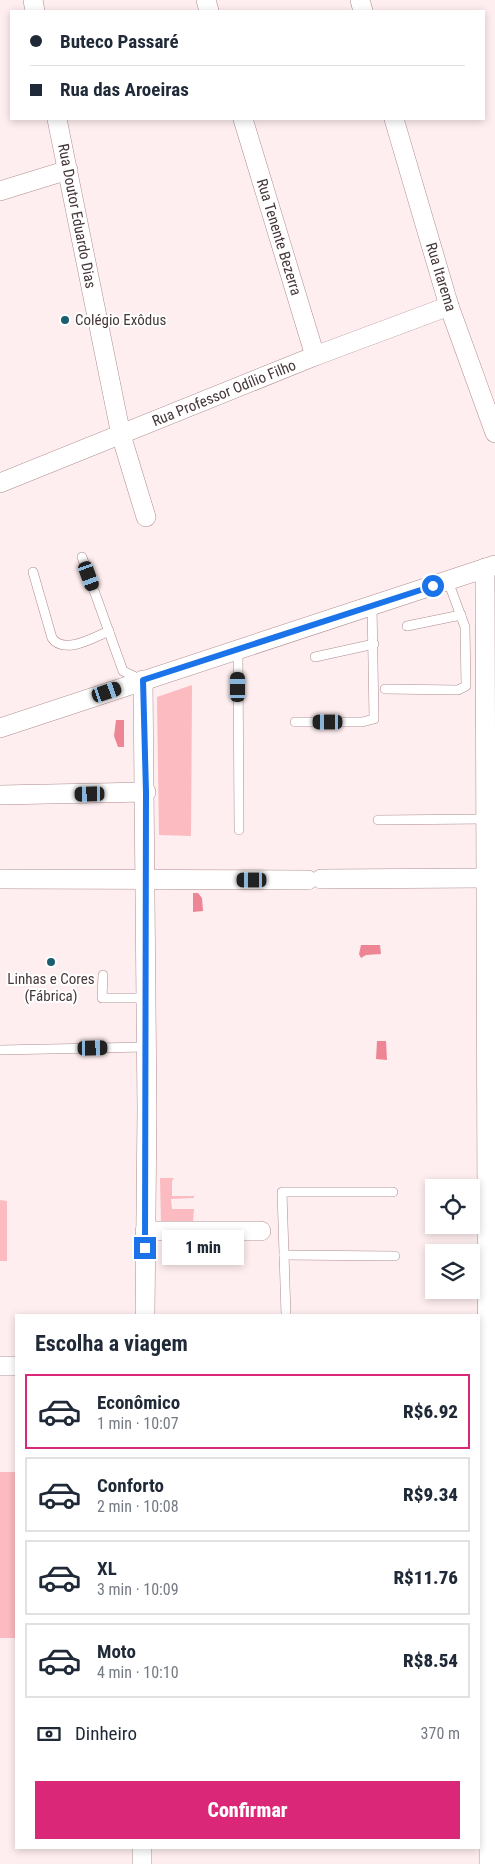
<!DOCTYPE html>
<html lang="pt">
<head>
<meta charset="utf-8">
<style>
  body { margin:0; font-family:"Roboto Condensed",sans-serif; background:#f6f6f7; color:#1f2937; height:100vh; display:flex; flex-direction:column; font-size:19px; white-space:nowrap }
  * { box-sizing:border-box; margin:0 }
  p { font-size:16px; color:#747a83 }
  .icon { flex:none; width:28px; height:28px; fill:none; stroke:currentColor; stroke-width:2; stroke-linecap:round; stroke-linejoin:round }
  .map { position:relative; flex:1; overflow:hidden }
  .drawer { position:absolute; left:15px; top:1314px; width:465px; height:535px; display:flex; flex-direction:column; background:#fff; border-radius:0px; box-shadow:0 2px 8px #0003 }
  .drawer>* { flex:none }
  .guide { position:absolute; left:10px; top:10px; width:475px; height:110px; border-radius:0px; box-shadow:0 2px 8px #0003; display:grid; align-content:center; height:110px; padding:0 20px; background:#fff }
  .buttons { position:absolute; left:425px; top:1179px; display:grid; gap:10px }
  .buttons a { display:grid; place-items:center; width:55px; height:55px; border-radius:0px; background:#fff; box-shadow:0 2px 8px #0003; font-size:25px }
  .end { position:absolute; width:22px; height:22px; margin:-11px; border:6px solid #1a73e8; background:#fff; box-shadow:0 0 0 2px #fff }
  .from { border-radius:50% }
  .bubble { position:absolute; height:35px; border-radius:0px; background:#fff; box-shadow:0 2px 8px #0003; font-size:16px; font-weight:800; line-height:35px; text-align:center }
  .car { position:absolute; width:15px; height:30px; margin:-15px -8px; border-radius:6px; box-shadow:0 0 4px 1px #0007; background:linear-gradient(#222 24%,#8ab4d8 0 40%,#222 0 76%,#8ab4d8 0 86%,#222 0) }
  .guide b { display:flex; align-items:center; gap:18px; height:48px; font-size:19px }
  .guide b+b { border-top:1px solid #e0e1e3 }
  .guide i { width:12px; height:12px; background:#1f2937 }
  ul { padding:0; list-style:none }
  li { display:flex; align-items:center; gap:15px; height:75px; margin:0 10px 8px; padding:0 10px; border:2px solid #e0e1e3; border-radius:0px }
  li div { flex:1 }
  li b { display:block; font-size:19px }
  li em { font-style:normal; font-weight:800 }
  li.on { border-color:#db2777 }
  li>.icon { width:45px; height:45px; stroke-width:1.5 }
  h2 { padding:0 20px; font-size:22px; line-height:60px }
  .pay { display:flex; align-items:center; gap:12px; height:55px; padding:0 20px; font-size:19px }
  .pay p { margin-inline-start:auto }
  .action { display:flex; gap:10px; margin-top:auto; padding:10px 20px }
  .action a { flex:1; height:58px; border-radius:0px; background:#db2777; color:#fff; font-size:20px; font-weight:800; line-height:58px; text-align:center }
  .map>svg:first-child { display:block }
  .green { fill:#fcbac1 }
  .water { fill:#ed8594 }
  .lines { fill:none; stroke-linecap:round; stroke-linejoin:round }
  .lane-casing { stroke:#af8c8f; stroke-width:10 }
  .street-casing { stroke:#af8c8f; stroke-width:20 }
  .lane { stroke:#fff; stroke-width:9 }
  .street { stroke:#fff; stroke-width:19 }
  .route { stroke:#1a73e8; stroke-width:6 }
  .poi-dot { fill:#1b5e72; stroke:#fff; stroke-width:2 }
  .labels { text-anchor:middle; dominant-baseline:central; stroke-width:4; stroke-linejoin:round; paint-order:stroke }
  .street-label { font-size:15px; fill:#463739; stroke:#fff }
  .poi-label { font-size:15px; fill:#463739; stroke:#fff; text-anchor:start }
</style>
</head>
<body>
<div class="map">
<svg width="495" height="1864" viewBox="0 0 495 1864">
  <rect width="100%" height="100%" fill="#feeeef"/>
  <g class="green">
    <path d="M 192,685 L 191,836 L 159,835 L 157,697 Z"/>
    <path d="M 160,1178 L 174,1178 L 172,1181 L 172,1196 L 194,1196 L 194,1198 L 171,1199 L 172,1209 L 194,1209 L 193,1222 L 161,1223 Z"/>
    <path d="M 0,1200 L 7,1201 L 7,1261 L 0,1261 Z"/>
    <rect x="0" y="1472" width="16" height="166"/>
  </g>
  <g class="water">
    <path d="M 116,720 L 124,720 L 124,747 L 118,747 L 114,736 Z"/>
    <path d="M 193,893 L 198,893 L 202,898 L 203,911 L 193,912 Z"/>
    <path d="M 361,945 L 380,945 L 381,954 L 366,955 L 361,958 L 359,954 Z"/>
    <path d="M 377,1041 L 386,1041 L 387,1060 L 376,1059 Z"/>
  </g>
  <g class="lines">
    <g class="lane-casing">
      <g id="lane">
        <path d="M 82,557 L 123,671 L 142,680"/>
        <path d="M 33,572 L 52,638 C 64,655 93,638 109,631"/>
        <path d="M 407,626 L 461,615"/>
        <path d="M 238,648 L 239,830"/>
        <path d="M 315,657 L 374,644"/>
        <path d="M 385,689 L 458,690 L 466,686 L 465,627 L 448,581"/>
        <path d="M 295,722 L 362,722 L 374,719 L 372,605"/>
        <path d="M 378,820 L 485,819"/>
        <path d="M 103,975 L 102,998 L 146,998"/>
        <path d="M 0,1050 L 146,1047"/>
        <path d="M 284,1255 L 395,1256"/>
        <path d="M 286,1315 L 282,1192 L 393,1192"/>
      </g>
    </g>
    <g class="street-casing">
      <g id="street">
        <path d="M 33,0 L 35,11"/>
        <path d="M 206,0 L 209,11"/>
        <path d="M 360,0 L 363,11"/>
        <path d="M 57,119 L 121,435 L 146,517"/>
        <path d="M 243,119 L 315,356"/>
        <path d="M 394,119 L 449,306 L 495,433"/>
        <path d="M 0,191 L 68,170"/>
        <path d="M 0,483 L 315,356 L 449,306"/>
        <path d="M 485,568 L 489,1864"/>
        <path d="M 143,680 L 147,1110 L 145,1315"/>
        <path d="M 0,728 L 495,565"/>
        <path d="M 0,795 L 146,792"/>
        <path d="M 0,879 L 308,880"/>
        <path d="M 321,879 L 486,878"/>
        <path d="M 145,1231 L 261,1231"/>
        <path d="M 0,1366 L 16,1366"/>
        <path d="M 142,1864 L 142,1848"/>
      </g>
    </g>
    <use href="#lane" class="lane"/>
    <use href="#street" class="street"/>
  </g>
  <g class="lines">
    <path class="route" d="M 145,1248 L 146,792 L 143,680 L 433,586"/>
  </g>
  <g class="poi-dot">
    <circle cx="65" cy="320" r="5"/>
    <circle cx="51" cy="962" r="5"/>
  </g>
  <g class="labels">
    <g class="street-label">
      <text transform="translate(77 216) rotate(79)">Rua Doutor Eduardo Dias</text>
      <text transform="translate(279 237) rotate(73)">Rua Tenente Bezerra</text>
      <text transform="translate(441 277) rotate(73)">Rua Itarema</text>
      <text transform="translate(224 393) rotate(-22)">Rua Professor Odílio Filho</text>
    </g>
    <g class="poi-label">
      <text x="75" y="320">Colégio Exôdus</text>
      <text x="51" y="979" text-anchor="middle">Linhas e Cores<tspan x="51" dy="17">(Fábrica)</tspan></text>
    </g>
  </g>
</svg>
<div class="buttons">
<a><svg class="icon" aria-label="locate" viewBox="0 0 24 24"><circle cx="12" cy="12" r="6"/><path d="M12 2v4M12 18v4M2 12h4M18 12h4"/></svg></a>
<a><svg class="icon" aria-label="layers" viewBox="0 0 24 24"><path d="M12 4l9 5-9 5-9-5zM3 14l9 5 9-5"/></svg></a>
</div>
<i class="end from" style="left:433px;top:586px"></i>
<i class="end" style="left:145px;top:1248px"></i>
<div class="bubble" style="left:162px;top:1230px;width:82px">1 min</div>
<i class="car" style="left:89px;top:576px;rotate:160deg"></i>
<i class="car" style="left:238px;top:687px;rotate:0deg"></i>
<i class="car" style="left:107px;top:692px;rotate:71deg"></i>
<i class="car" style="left:328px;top:722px;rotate:270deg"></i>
<i class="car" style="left:90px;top:794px;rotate:269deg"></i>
<i class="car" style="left:252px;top:880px;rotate:270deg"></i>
<i class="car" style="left:93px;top:1048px;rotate:89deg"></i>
<div class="guide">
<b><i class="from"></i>Buteco Passaré</b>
<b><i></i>Rua das Aroeiras</b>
</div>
<section class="drawer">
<h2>Escolha a viagem</h2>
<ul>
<li class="on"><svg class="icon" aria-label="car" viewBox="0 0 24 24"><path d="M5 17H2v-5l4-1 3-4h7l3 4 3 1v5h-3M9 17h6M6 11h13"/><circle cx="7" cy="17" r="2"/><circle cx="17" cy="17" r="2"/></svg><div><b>Econômico</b><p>1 min · 10:07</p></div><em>R$6.92</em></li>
<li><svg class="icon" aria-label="car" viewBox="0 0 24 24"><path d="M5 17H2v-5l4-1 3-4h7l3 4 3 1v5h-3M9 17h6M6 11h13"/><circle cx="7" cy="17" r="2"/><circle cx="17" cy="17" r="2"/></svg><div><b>Conforto</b><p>2 min · 10:08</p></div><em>R$9.34</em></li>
<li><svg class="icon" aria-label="car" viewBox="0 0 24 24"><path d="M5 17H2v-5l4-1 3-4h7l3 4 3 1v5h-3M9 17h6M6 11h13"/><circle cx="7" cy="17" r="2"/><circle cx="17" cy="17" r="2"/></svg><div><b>XL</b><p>3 min · 10:09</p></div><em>R$11.76</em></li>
<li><svg class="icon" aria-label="car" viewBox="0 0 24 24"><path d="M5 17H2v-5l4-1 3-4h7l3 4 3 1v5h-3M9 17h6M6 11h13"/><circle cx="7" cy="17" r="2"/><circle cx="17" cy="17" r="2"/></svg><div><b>Moto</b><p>4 min · 10:10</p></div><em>R$8.54</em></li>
</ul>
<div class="pay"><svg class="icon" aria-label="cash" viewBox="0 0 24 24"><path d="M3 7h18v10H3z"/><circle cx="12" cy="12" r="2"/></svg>Dinheiro<p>370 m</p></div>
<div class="action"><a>Confirmar</a></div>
</section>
</div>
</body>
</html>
